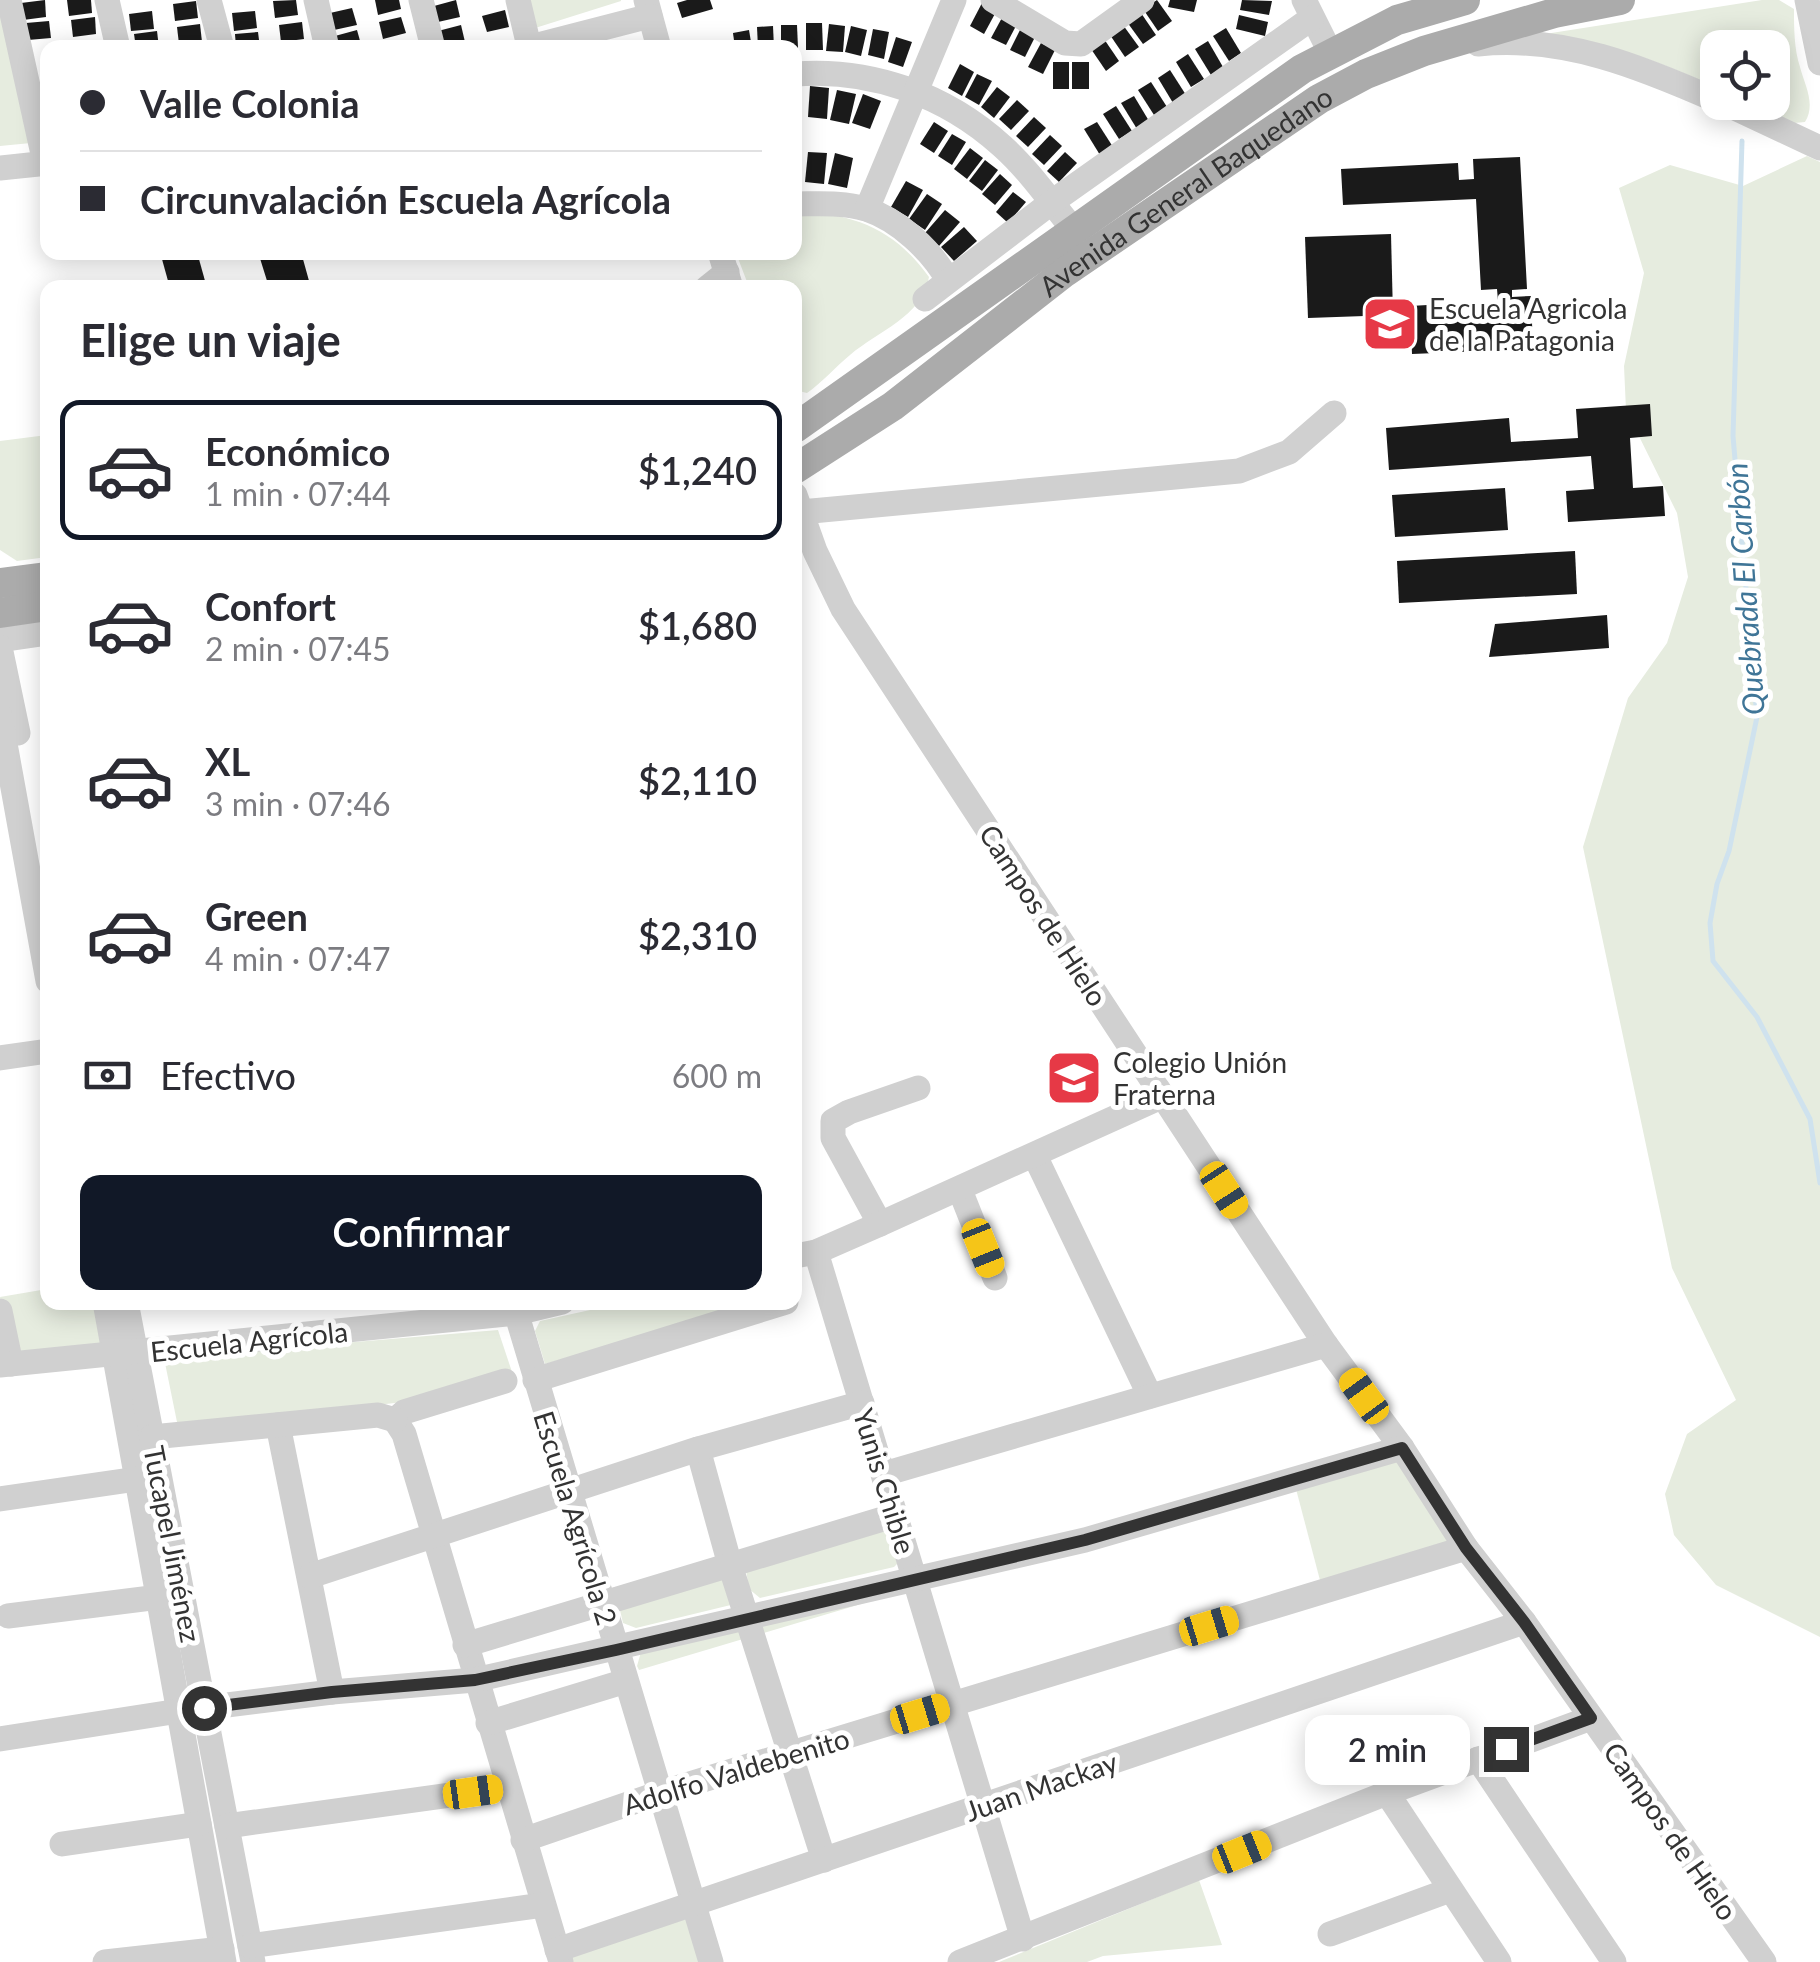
<!DOCTYPE html>
<html lang="es">
<head>
<meta charset="utf-8">
<style>
  body { margin:0; font-family:Lato,sans-serif; background:#f7f7f7; color:#2b2b33; height:100vh; display:flex; flex-direction:column; font-size:38px; white-space:nowrap }
  * { box-sizing:border-box; margin:0 }
  p { font-size:32px; color:#7c7c81 }
  .icon { flex:none; width:55px; height:55px; fill:none; stroke:currentColor; stroke-width:2; stroke-linecap:round; stroke-linejoin:round }
  .map { position:relative; flex:1; overflow:hidden }
  .details { position:absolute; left:40px; top:280px; width:762px; height:1030px; display:flex; flex-direction:column; background:#fff; border-radius:20px; box-shadow:0 5px 25px #0003 }
  .details>* { flex:none }
  .hud { position:absolute; left:40px; top:40px; width:762px; height:220px; border-radius:20px; box-shadow:0 5px 25px #0003; display:grid; align-content:center; height:220px; padding:0 40px; background:#fff }
  .controls { position:absolute; left:1700px; top:30px; display:grid; gap:20px }
  .controls a { display:grid; place-items:center; width:90px; height:90px; border-radius:20px; background:#fff; box-shadow:0 5px 25px #0003; font-size:50px }
  .end { position:absolute; width:45px; height:45px; margin:-22px; border:12px solid #333; background:#fff; box-shadow:0 0 0 5px #fff }
  .from { border-radius:50% }
  .bubble { position:absolute; height:70px; border-radius:20px; background:#fff; box-shadow:0 5px 25px #0003; font-size:32px; font-weight:600; line-height:70px; text-align:center }
  .car { position:absolute; width:30px; height:60px; margin:-30px -15px; border-radius:12px; box-shadow:0 0 8px 2px #0007; background:linear-gradient(#f5c518 24%,#345 0 40%,#f5c518 0 76%,#345 0 86%,#f5c518 0) }
  .hud b { display:flex; align-items:center; gap:35px; height:95px; font-size:38px }
  .hud b+b { border-top:2px solid #e1e1e2 }
  .hud i { width:25px; height:25px; background:#2b2b33 }
  ul { padding:0; list-style:none }
  li { display:flex; align-items:center; gap:30px; height:140px; margin:0 20px 15px; padding:0 20px; border:5px solid transparent; border-radius:20px }
  li div { flex:1 }
  li b { display:block; font-size:38px }
  li em { font-style:normal; font-weight:600 }
  li.on { border-color:#111827 }
  li>.icon { width:90px; height:90px; stroke-width:1.5 }
  h2 { padding:0 40px; font-size:45px; line-height:120px }
  .pay { display:flex; align-items:center; gap:25px; height:110px; padding:0 40px; font-size:38px }
  .pay p { margin-inline-start:auto }
  .cta { display:flex; gap:20px; margin-top:auto; padding:20px 40px }
  .cta a { flex:1; height:115px; border-radius:20px; background:#111827; color:#fff; font-size:40px; font-weight:600; line-height:115px; text-align:center }
  .map>svg:first-child { display:block }
  .green { fill:#e6ecdf }
  .lines { fill:none; stroke-linecap:round; stroke-linejoin:round }
  .stream { stroke:#cfe2ee; stroke-width:5 }
  .building { fill:#1a1a1a }
  .minor { stroke:#d0d0d0; stroke-width:25 }
  .major { stroke:#ababab; stroke-width:30 }
  .route { stroke:#333; stroke-width:12 }
  .labels { text-anchor:middle; dominant-baseline:central; stroke-width:10; stroke-linejoin:round; paint-order:stroke }
  .street-label { font-size:28px; fill:#333; stroke:#fff }
  .poi-label { font-size:28px; fill:#333; stroke:#fff; text-anchor:start }
  .water-label { font-size:30px; font-style:italic; fill:#3f7597; stroke:#fff }
</style>
</head>
<body>
<div class="map">
<svg width="1820" height="1962" viewBox="0 0 1820 1962">
  <rect width="100%" height="100%" fill="#fff"/>
  <g class="green">
    <path d="M 0,0 L 31,143 L 0,146 Z"/>
    <path d="M 526,0 L 621,0 L 621,1 L 532,29 Z"/>
    <path d="M 1762,0 L 1779,0 L 1794,9 C 1794,27 1794,49 1800,67 C 1805,86 1816,104 1805,122 L 1794,123 L 1749,103 L 1772,102 L 1772,48 L 1718,48 L 1717,88 C 1662,62 1606,42 1545,34 Z"/>
    <path d="M 1807,156 L 1820,162 L 1820,1637 L 1716,1585 L 1674,1535 L 1665,1494 L 1687,1434 L 1736,1400 L 1672,1268 L 1583,847 L 1628,698 L 1667,643 L 1688,577 L 1677,513 L 1626,410 L 1624,366 L 1644,273 L 1619,188 L 1670,165 L 1743,186 Z"/>
    <path d="M 795,210 C 854,215 893,227 929,277 C 922,317 878,331 850,355 C 835,367 823,382 807,393 L 795,390 L 795,288 L 749,287 L 736,253 L 795,252 Z"/>
    <path d="M 47,435 L 47,557 L 17,561 L 0,550 L 0,441 Z"/>
    <path d="M 47,1289 L 48,1302 L 99,1303 L 108,1348 L 13,1359 L 0,1297 Z"/>
    <path d="M 622,1303 L 760,1303 L 545,1364 L 535,1331 L 540,1321 Z"/>
    <path d="M 498,1330 L 512,1372 L 422,1400 L 178,1427 L 164,1358 Z"/>
    <path d="M 1399,1458 L 1457,1545 L 1321,1584 L 1296,1489 Z"/>
    <path d="M 884,1523 L 899,1562 L 894,1567 L 760,1598 L 749,1589 L 746,1570 Z"/>
    <path d="M 726,1570 L 739,1603 L 636,1628 L 623,1623 L 619,1606 Z"/>
    <path d="M 898,1593 L 639,1670 L 637,1666 L 641,1652 Z"/>
    <path d="M 1199,1880 L 1222,1945 L 1103,1956 L 1087,1962 L 999,1962 Z"/>
    <path d="M 686,1919 L 699,1962 L 569,1962 L 567,1955 Z"/>
  </g>
  <g class="lines">
    <path class="stream" d="M 1742,141 L 1733,436 L 1757,717 L 1729,851 L 1717,884 L 1710,923 L 1713,961 L 1757,1017 L 1810,1119 L 1820,1183"/>
  </g>
  <g class="building">
    <path d="M 45,0 L 46,17 L 23,20 L 21,3 Z"/>
    <path d="M 67,0 L 91,0 L 92,13 L 69,16 Z"/>
    <path d="M 296,0 L 298,15 L 275,18 L 273,1 Z"/>
    <path d="M 375,0 L 399,0 L 401,9 L 378,15 Z"/>
    <path d="M 456,0 L 460,17 L 438,22 L 434,6 Z"/>
    <path d="M 687,0 L 710,0 L 713,9 L 682,18 L 677,3 Z"/>
    <path d="M 1157,0 L 1172,21 L 1158,31 L 1143,9 Z"/>
    <path d="M 1170,0 L 1197,0 L 1194,12 L 1168,7 Z"/>
    <path d="M 1242,0 L 1272,1 L 1269,15 L 1240,10 Z"/>
    <path d="M 196,1 L 198,18 L 175,21 L 173,4 Z"/>
    <path d="M 982,3 L 997,10 L 984,34 L 970,26 Z"/>
    <path d="M 352,8 L 357,25 L 334,30 L 330,13 Z"/>
    <path d="M 505,10 L 509,27 L 487,32 L 482,16 Z"/>
    <path d="M 152,11 L 154,29 L 131,31 L 129,14 Z"/>
    <path d="M 255,11 L 257,28 L 234,31 L 232,13 Z"/>
    <path d="M 1141,13 L 1156,35 L 1143,44 L 1127,22 Z"/>
    <path d="M 1004,14 L 1018,22 L 1006,45 L 991,38 Z"/>
    <path d="M 1239,15 L 1268,22 L 1265,36 L 1236,29 Z"/>
    <path d="M 95,17 L 96,34 L 73,37 L 71,20 Z"/>
    <path d="M 401,17 L 406,33 L 383,39 L 379,22 Z"/>
    <path d="M 49,21 L 51,38 L 28,40 L 26,23 Z"/>
    <path d="M 302,22 L 304,39 L 281,42 L 279,25 Z"/>
    <path d="M 806,23 L 822,23 L 823,50 L 806,50 Z"/>
    <path d="M 200,24 L 202,42 L 179,44 L 177,27 Z"/>
    <path d="M 829,24 L 845,26 L 843,52 L 826,51 Z"/>
    <path d="M 461,25 L 465,42 L 442,48 L 438,31 Z"/>
    <path d="M 781,25 L 797,25 L 798,48 L 781,48 Z"/>
    <path d="M 1123,25 L 1139,47 L 1125,57 L 1110,35 Z"/>
    <path d="M 773,26 L 774,48 L 758,48 L 757,27 Z"/>
    <path d="M 851,26 L 867,30 L 861,56 L 845,52 Z"/>
    <path d="M 1022,26 L 1037,33 L 1025,57 L 1010,50 Z"/>
    <path d="M 1226,28 L 1241,53 L 1229,61 L 1213,36 Z"/>
    <path d="M 873,29 L 889,32 L 884,59 L 868,55 Z"/>
    <path d="M 357,30 L 362,48 L 338,48 L 335,36 Z"/>
    <path d="M 749,30 L 752,48 L 735,48 L 733,33 Z"/>
    <path d="M 157,31 L 159,48 L 136,48 L 134,34 Z"/>
    <path d="M 258,32 L 260,48 L 236,48 L 235,34 Z"/>
    <path d="M 896,37 L 912,42 L 903,67 L 888,62 Z"/>
    <path d="M 1104,39 L 1119,61 L 1106,71 L 1091,49 Z"/>
    <path d="M 1208,41 L 1223,67 L 1211,75 L 1195,49 Z"/>
    <path d="M 1041,43 L 1055,50 L 1043,74 L 1028,67 Z"/>
    <path d="M 1188,54 L 1204,79 L 1191,87 L 1176,62 Z"/>
    <rect x="1053" y="62" width="16" height="27"/>
    <rect x="1072" y="62" width="17" height="27"/>
    <path d="M 960,64 L 974,72 L 962,96 L 948,88 Z"/>
    <path d="M 1170,70 L 1186,95 L 1173,103 L 1158,78 Z"/>
    <path d="M 977,74 L 992,81 L 979,105 L 965,97 Z"/>
    <path d="M 1151,82 L 1167,107 L 1154,115 L 1138,90 Z"/>
    <path d="M 810,86 L 829,88 L 827,119 L 808,117 Z"/>
    <path d="M 997,87 L 1010,97 L 994,118 L 981,107 Z"/>
    <path d="M 837,90 L 856,94 L 849,124 L 830,120 Z"/>
    <path d="M 863,94 L 881,101 L 870,129 L 852,123 Z"/>
    <path d="M 1134,96 L 1149,121 L 1137,129 L 1121,103 Z"/>
    <path d="M 1017,100 L 1029,111 L 1011,130 L 999,119 Z"/>
    <path d="M 1116,106 L 1132,131 L 1119,139 L 1103,114 Z"/>
    <path d="M 1034,117 L 1046,128 L 1028,147 L 1016,136 Z"/>
    <path d="M 934,122 L 948,131 L 934,153 L 920,144 Z"/>
    <path d="M 1097,122 L 1113,147 L 1100,155 L 1084,129 Z"/>
    <path d="M 952,134 L 966,142 L 952,165 L 938,156 Z"/>
    <path d="M 1050,135 L 1062,146 L 1044,165 L 1032,154 Z"/>
    <path d="M 970,148 L 983,158 L 967,179 L 954,169 Z"/>
    <path d="M 808,152 L 827,153 L 824,184 L 805,182 Z"/>
    <path d="M 1065,152 L 1077,163 L 1059,182 L 1047,171 Z"/>
    <path d="M 835,153 L 853,158 L 847,188 L 828,184 Z"/>
    <path d="M 1520,157 L 1527,289 L 1512,290 L 1512,297 L 1531,296 L 1533,349 L 1412,354 L 1410,306 L 1498,301 L 1497,289 L 1481,290 L 1476,199 L 1343,205 L 1341,169 L 1458,163 L 1459,180 L 1474,179 L 1473,159 Z"/>
    <path d="M 985,160 L 998,170 L 982,191 L 969,181 Z"/>
    <path d="M 1000,174 L 1012,185 L 995,205 L 982,194 Z"/>
    <path d="M 906,181 L 923,190 L 908,217 L 891,207 Z"/>
    <path d="M 1013,192 L 1026,202 L 1008,223 L 996,212 Z"/>
    <path d="M 927,194 L 942,204 L 925,230 L 909,219 Z"/>
    <path d="M 945,210 L 960,222 L 939,246 L 925,233 Z"/>
    <path d="M 964,227 L 977,241 L 954,261 L 941,247 Z"/>
    <path d="M 1391,234 L 1393,315 L 1308,318 L 1305,237 Z"/>
    <path d="M 160,252 L 197,252 L 207,288 L 170,288 Z"/>
    <path d="M 258,252 L 301,252 L 311,288 L 261,288 L 268,284 Z"/>
    <path d="M 1650,404 L 1652,436 L 1630,438 L 1633,488 L 1663,486 L 1665,516 L 1568,522 L 1566,491 L 1594,489 L 1591,456 L 1389,470 L 1386,428 L 1509,418 L 1511,442 L 1578,438 L 1576,409 Z"/>
    <path d="M 1505,488 L 1508,530 L 1395,537 L 1392,495 Z"/>
    <path d="M 1575,551 L 1577,594 L 1399,603 L 1397,561 Z"/>
    <path d="M 1607,615 L 1609,648 L 1489,657 L 1495,624 Z"/>
  </g>
  <g class="lines">
    <g class="minor">
      <path d="M 9,0 L 45,163"/>
      <path d="M 107,0 L 118,48"/>
      <path d="M 209,0 L 222,48"/>
      <path d="M 316,0 L 327,48"/>
      <path d="M 421,0 L 433,48"/>
      <path d="M 518,0 L 529,46"/>
      <path d="M 646,0 L 659,48"/>
      <path d="M 993,0 L 1065,43 L 1081,44 L 1142,0"/>
      <path d="M 1304,0 L 1330,52"/>
      <path d="M 1807,0 L 1820,63"/>
      <path d="M 1478,44 C 1563,35 1641,67 1718,101"/>
      <path d="M 526,48 L 650,16"/>
      <path d="M 795,74 C 871,68 946,95 1002,146 C 1029,170 1050,201 1073,229"/>
      <path d="M 1722,102 L 1820,148"/>
      <path d="M 0,168 L 48,163"/>
      <path d="M 795,204 C 818,204 843,202 866,209 C 899,220 931,250 948,280"/>
      <path d="M 867,209 L 954,0"/>
      <path d="M 720,252 L 731,288"/>
      <path d="M 707,288 L 727,272"/>
      <path d="M 925,299 L 1052,202 L 1312,18"/>
      <path d="M 795,495 L 815,551 L 843,609 L 1326,1345 L 1402,1448 L 1466,1548 L 1524,1622 L 1764,1962"/>
      <path d="M 801,512 L 1239,471 L 1289,452 L 1334,413"/>
      <path d="M 0,640 L 48,633"/>
      <path d="M 0,647 L 18,733"/>
      <path d="M 0,716 L 48,981"/>
      <path d="M 0,1058 L 48,1051"/>
      <path d="M 1035,1156 L 1150,1396"/>
      <path d="M 960,1190 L 995,1278"/>
      <path d="M 880,1224 L 833,1138 L 833,1121 L 849,1112 L 918,1088"/>
      <path d="M 816,1252 L 1023,1939"/>
      <path d="M 795,1256 L 816,1252 L 880,1224 L 1163,1096"/>
      <path d="M 105,1302 L 224,1962"/>
      <path d="M 126,1302 L 253,1962"/>
      <path d="M 513,1302 L 711,1962"/>
      <path d="M 0,1311 L 11,1364"/>
      <path d="M 0,1365 L 516,1313 L 562,1302"/>
      <path d="M 535,1380 L 786,1302"/>
      <path d="M 395,1420 L 404,1434 L 561,1962"/>
      <path d="M 395,1420 L 404,1412 L 505,1381"/>
      <path d="M 278,1425 L 332,1692"/>
      <path d="M 152,1437 L 378,1415 L 395,1420"/>
      <path d="M 698,1449 L 730,1565 L 824,1860"/>
      <path d="M 884,1474 L 1326,1345"/>
      <path d="M 0,1499 L 137,1479"/>
      <path d="M 310,1576 L 698,1449 L 862,1403"/>
      <path d="M 8,1616 L 159,1597"/>
      <path d="M 465,1645 L 896,1515"/>
      <path d="M 488,1723 L 626,1681"/>
      <path d="M 0,1739 L 179,1711 L 332,1692 L 475,1680 L 1085,1540 L 1402,1448"/>
      <path d="M 1478,1759 L 1614,1962"/>
      <path d="M 1387,1793 L 1499,1962"/>
      <path d="M 227,1826 L 508,1787"/>
      <path d="M 523,1840 L 660,1793 L 1466,1548"/>
      <path d="M 62,1844 L 199,1824"/>
      <path d="M 1330,1934 L 1450,1890"/>
      <path d="M 250,1946 L 543,1905"/>
      <path d="M 557,1950 L 1524,1622"/>
      <path d="M 105,1962 L 222,1949"/>
      <path d="M 960,1962 L 1387,1793 L 1591,1718"/>
    </g>
    <g class="major">
      <path d="M 795,428 L 1302,69 L 1397,20 L 1465,0"/>
      <path id="s1" d="M 795,469 L 893,406 L 1065,272 L 1319,99 L 1366,74 L 1424,51 L 1554,13 L 1620,0"/>
      <path d="M 0,583 L 48,577"/>
      <path d="M 0,613 L 48,606"/>
    </g>
  </g>
  <g class="lines">
    <path class="route" d="M 204,1708 L 332,1692 L 475,1680 L 616,1650 L 1085,1540 L 1402,1448 L 1466,1548 L 1524,1622 L 1591,1718 L 1506,1749"/>
  </g>
  <defs>
    <g id="school-square" transform="scale(2.875)"><rect x="-9" y="-9" width="18" height="18" rx="4" fill="#e63946" stroke="#fff"/><path d="M0-5L7-2L0 1L-7-2ZM-4 1L0 2.5L4 1V4Q0 6-4 4Z" fill="#fff"/></g>
  </defs>
  <g fill-rule="evenodd">
    <use href="#school-square" x="1390" y="324"/>
    <use href="#school-square" x="1074" y="1078"/>
  </g>
  <g class="labels">
    <g class="street-label">
      <text stroke="none"><textPath href="#s1" startOffset="480">Avenida General Baquedano</textPath></text>
      <text transform="translate(1044 915) rotate(57)">Campos de Hielo</text>
      <text transform="translate(249 1341) rotate(-6)">Escuela Agrícola</text>
      <text transform="translate(885 1481) rotate(73)">Yunis Chible</text>
      <text transform="translate(576 1518) rotate(73)">Escuela Agrícola 2</text>
      <text transform="translate(173 1544) rotate(79)">Tucapel Jiménez</text>
      <text transform="translate(736 1771) rotate(-17)">Adolfo Valdebenito</text>
      <text transform="translate(1041 1786) rotate(-19)">Juan Mackay</text>
      <text transform="translate(1671 1831) rotate(55)">Campos de Hielo</text>
    </g>
    <g class="poi-label">
      <text x="1429" y="308">Escuela Agricola<tspan x="1429" dy="32">de la Patagonia</tspan></text>
      <text x="1113" y="1062">Colegio Unión<tspan x="1113" dy="32">Fraterna</tspan></text>
    </g>
    <g class="water-label">
      <text transform="translate(1744 589) rotate(-94)">Quebrada El Carbón</text>
    </g>
  </g>
</svg>
<div class="controls">
<a><svg class="icon" aria-label="locate" viewBox="0 0 24 24"><circle cx="12" cy="12" r="6"/><path d="M12 2v4M12 18v4M2 12h4M18 12h4"/></svg></a>
</div>
<i class="end from" style="left:204px;top:1708px"></i>
<i class="end" style="left:1506px;top:1749px"></i>
<div class="bubble" style="left:1305px;top:1715px;width:165px">2 min</div>
<i class="car" style="left:1224px;top:1190px;rotate:147deg"></i>
<i class="car" style="left:983px;top:1248px;rotate:158deg"></i>
<i class="car" style="left:1364px;top:1396px;rotate:324deg"></i>
<i class="car" style="left:1209px;top:1626px;rotate:73deg"></i>
<i class="car" style="left:920px;top:1714px;rotate:73deg"></i>
<i class="car" style="left:473px;top:1792px;rotate:82deg"></i>
<i class="car" style="left:1242px;top:1852px;rotate:68deg"></i>
<div class="hud">
<b><i class="from"></i>Valle Colonia</b>
<b><i></i>Circunvalación Escuela Agrícola</b>
</div>
<section class="details">
<h2>Elige un viaje</h2>
<ul>
<li class="on"><svg class="icon" aria-label="car" viewBox="0 0 24 24"><path d="M5 17H2v-5l4-1 3-4h7l3 4 3 1v5h-3M9 17h6M6 11h13"/><circle cx="7" cy="17" r="2"/><circle cx="17" cy="17" r="2"/></svg><div><b>Económico</b><p>1 min · 07:44</p></div><em>$1,240</em></li>
<li><svg class="icon" aria-label="car" viewBox="0 0 24 24"><path d="M5 17H2v-5l4-1 3-4h7l3 4 3 1v5h-3M9 17h6M6 11h13"/><circle cx="7" cy="17" r="2"/><circle cx="17" cy="17" r="2"/></svg><div><b>Confort</b><p>2 min · 07:45</p></div><em>$1,680</em></li>
<li><svg class="icon" aria-label="car" viewBox="0 0 24 24"><path d="M5 17H2v-5l4-1 3-4h7l3 4 3 1v5h-3M9 17h6M6 11h13"/><circle cx="7" cy="17" r="2"/><circle cx="17" cy="17" r="2"/></svg><div><b>XL</b><p>3 min · 07:46</p></div><em>$2,110</em></li>
<li><svg class="icon" aria-label="car" viewBox="0 0 24 24"><path d="M5 17H2v-5l4-1 3-4h7l3 4 3 1v5h-3M9 17h6M6 11h13"/><circle cx="7" cy="17" r="2"/><circle cx="17" cy="17" r="2"/></svg><div><b>Green</b><p>4 min · 07:47</p></div><em>$2,310</em></li>
</ul>
<div class="pay"><svg class="icon" aria-label="cash" viewBox="0 0 24 24"><path d="M3 7h18v10H3z"/><circle cx="12" cy="12" r="2"/></svg>Efectivo<p>600 m</p></div>
<div class="cta"><a>Confirmar</a></div>
</section>
</div>
</body>
</html>
